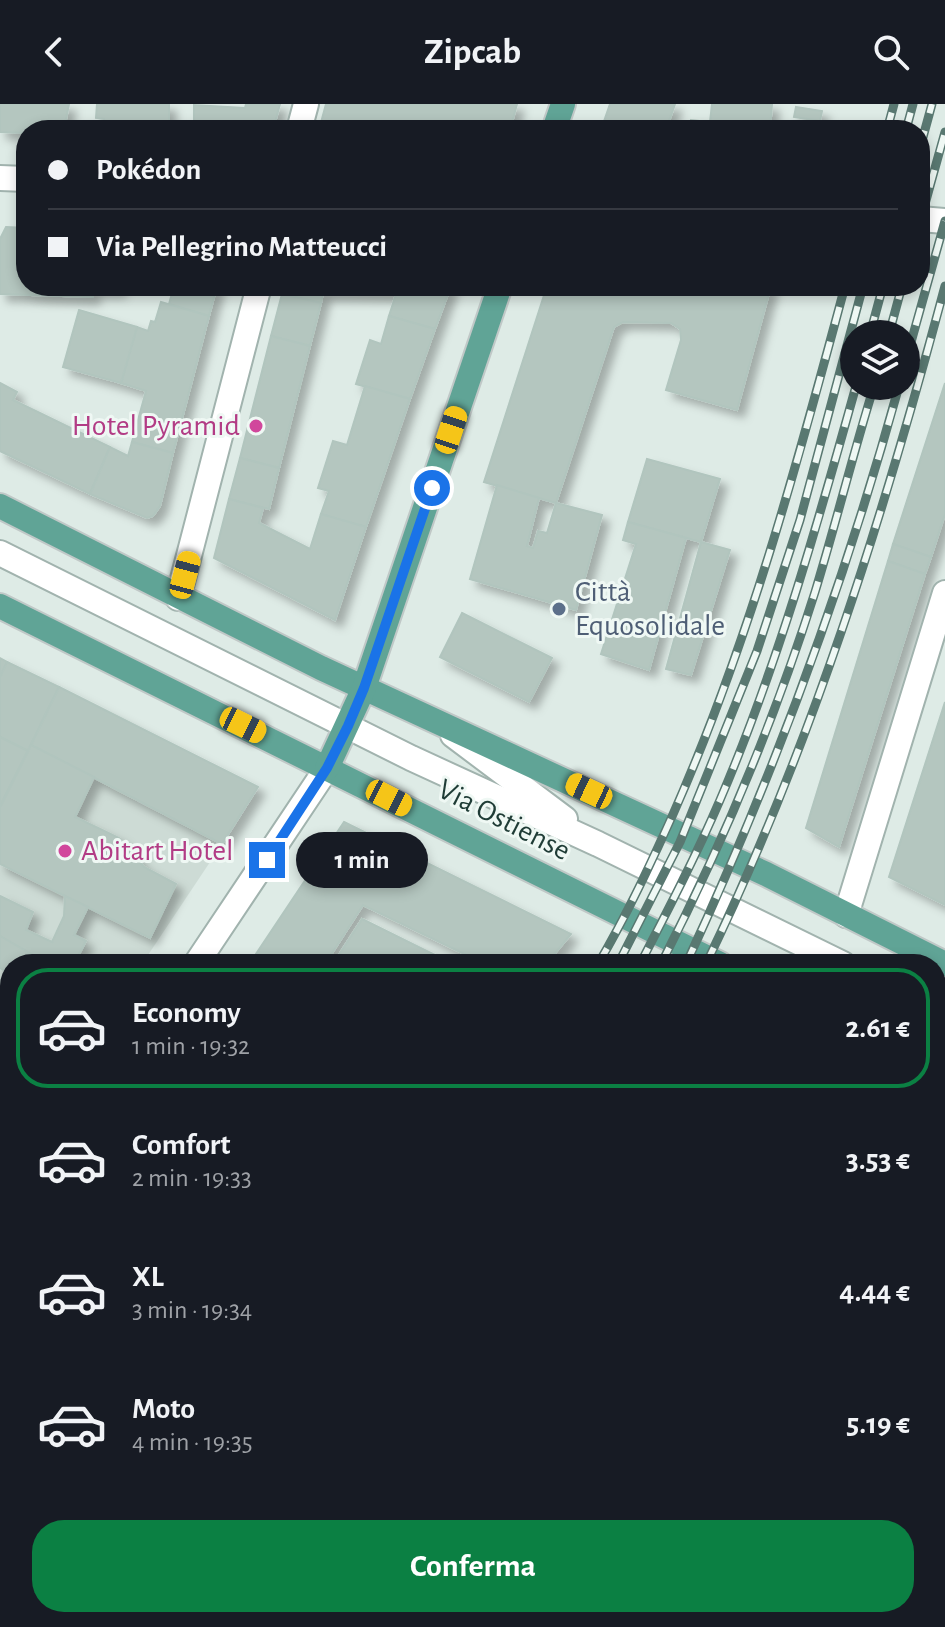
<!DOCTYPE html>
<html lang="it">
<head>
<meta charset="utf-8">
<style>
  body { margin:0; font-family:"Alegreya Sans",sans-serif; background:#20242c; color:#f1f3f6; height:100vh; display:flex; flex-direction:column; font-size:30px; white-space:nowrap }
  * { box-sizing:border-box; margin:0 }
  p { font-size:26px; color:#9ea1a6 }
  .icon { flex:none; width:44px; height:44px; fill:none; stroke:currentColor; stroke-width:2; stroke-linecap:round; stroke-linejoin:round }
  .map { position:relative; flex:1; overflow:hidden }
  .details { position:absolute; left:0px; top:850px; width:946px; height:674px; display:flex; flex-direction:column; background:#171b24; border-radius:32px 32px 0 0; box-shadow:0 4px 12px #0003 }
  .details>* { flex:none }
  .hud { position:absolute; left:16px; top:16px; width:914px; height:176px; border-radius:32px; box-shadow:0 4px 12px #0003; display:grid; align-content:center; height:176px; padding:0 32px; background:#171b24 }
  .fabs { position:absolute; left:840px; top:216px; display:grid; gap:16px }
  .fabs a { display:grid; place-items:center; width:80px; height:80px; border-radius:50%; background:#171b24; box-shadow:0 4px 12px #0003; font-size:40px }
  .end { position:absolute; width:36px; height:36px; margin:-18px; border:10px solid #1a73e8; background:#fff; box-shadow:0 0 0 4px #fff }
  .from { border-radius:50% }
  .bubble { position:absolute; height:56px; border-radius:28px; background:#171b24; box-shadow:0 4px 12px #0003; font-size:26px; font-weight:700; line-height:56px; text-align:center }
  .car { position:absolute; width:24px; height:48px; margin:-24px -12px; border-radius:10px; box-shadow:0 0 6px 2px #0007; background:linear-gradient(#f5c518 24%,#345 0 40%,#f5c518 0 76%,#345 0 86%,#f5c518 0) }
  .hud b { display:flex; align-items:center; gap:28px; height:76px; font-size:30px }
  .hud b+b { border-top:2px solid #363941 }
  .hud i { width:20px; height:20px; background:#f1f3f6 }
  ul { padding:14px 0 0; list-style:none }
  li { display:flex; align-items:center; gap:24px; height:120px; margin:0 16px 12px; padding:0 16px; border:4px solid transparent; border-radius:32px }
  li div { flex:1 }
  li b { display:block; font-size:30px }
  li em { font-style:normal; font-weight:700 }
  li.current { border-color:#0b8043 }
  li>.icon { width:72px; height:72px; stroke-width:1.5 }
  .cta { display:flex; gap:16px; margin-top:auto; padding:16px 32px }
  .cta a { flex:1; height:92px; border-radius:32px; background:#0b8043; color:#fff; font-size:32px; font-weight:700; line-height:92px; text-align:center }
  header { display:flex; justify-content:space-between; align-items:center; height:104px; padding:0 32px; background:#171b24; font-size:36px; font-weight:700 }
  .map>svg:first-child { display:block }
  .built { fill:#cddbd5 }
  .green { fill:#b5dec3 }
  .building { fill:#b4c6bf; stroke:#b1c5be; stroke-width:2; filter:url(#shadow) }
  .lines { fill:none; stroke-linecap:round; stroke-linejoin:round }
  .minor-casing { stroke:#a1b3ae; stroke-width:28 }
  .major-casing { stroke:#c0c8c7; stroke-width:28 }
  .minor { stroke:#fff; stroke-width:24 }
  .major { stroke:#60a496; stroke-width:24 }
  .rail-casing { stroke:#597871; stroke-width:9 }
  .rail { stroke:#eff8f4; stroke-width:6; stroke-dasharray:18; stroke-linecap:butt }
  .route { stroke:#1a73e8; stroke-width:10 }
  .hotel-dot { fill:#d1479c; stroke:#eff8f4; stroke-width:3 }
  .service-dot { fill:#5c6f8a; stroke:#eff8f4; stroke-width:3 }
  .labels { text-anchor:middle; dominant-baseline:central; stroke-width:6; stroke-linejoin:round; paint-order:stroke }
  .hotel-label { font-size:30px; fill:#b23c85; stroke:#eff8f4; text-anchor:end }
  .service-label { font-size:30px; fill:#4e5e75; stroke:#eff8f4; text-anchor:start }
  .street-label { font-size:30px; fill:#1f3c36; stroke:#eff8f4 }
</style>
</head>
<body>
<header><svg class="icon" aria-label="back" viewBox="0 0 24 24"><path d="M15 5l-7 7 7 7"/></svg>Zipcab<svg class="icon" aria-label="search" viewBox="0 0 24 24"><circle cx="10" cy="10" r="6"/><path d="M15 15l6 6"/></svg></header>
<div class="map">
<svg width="945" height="1523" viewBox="0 0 945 1523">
  <defs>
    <filter id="shadow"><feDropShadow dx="7" dy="7" stdDeviation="4" flood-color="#0004"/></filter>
  </defs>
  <rect width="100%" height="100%" fill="#deebe6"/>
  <path class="built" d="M 31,641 L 222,740 L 142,860 L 10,860 L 10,962 L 0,978 L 0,705 Z"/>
  <path class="green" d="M 10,1283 L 10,1453 L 0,1463 L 0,1290 Z"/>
  <g class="building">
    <path d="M 0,0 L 69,0 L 64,26 L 26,26 L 26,29 L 0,28 Z"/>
    <path d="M 97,0 L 169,0 L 169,18 L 162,18 L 161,26 L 104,26 L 104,15 L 96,14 Z"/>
    <path d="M 246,0 L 280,0 L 273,26 L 194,26 L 194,1 L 245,4 Z"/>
    <path d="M 326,0 L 517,0 L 510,26 L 319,26 Z"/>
    <path d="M 610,0 L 675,0 L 666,26 L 601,26 Z"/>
    <path d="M 712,0 L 772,0 L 770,26 L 690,26 L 691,16 L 710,18 Z"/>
    <path d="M 796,3 L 822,7 L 820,17 L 794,13 Z"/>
    <path d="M 6,123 L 26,124 L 26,182 L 119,182 L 119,186 L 93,186 L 93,193 L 0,190 L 0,135 Z"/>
    <path d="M 174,182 L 217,182 L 209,212 L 169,200 Z"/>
    <path d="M 284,182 L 451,182 L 435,225 L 389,212 L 396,190 L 323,189 L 321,199 L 282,190 Z"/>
    <path d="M 547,182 L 771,182 L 737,306 L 666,286 L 681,236 L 680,225 L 671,219 L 623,218 L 614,223 L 556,399 L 484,378 Z"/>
    <path d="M 282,190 L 321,199 L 310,242 L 271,232 Z"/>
    <path d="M 161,198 L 209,212 L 173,349 L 132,338 L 146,287 L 121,279 L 137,223 L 148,227 L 151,217 L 155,218 Z"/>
    <path d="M 79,206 L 137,223 L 121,279 L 63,263 Z"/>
    <path d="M 389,212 L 435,225 L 410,295 L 356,280 L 370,236 L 381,240 Z"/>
    <path d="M 271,232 L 310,242 L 279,364 L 240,354 Z"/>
    <path d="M 0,279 L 17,288 L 13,296 L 110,343 L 90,390 L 0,347 Z"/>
    <path d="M 945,279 L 945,410 L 931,453 L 893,440 Z"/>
    <path d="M 365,282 L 410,295 L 366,423 L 321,410 L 329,387 L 318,384 L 333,337 L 347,341 Z"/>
    <path d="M 132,338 L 173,349 L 160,402 L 153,412 L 147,414 L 90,390 L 110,343 L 128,352 Z"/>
    <path d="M 240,354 L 279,364 L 269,405 L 229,395 Z"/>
    <path d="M 647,355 L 720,375 L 701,438 L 628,418 Z"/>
    <path d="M 497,381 L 539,394 L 527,442 L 533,444 L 538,427 L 547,429 L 556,399 L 602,411 L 576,506 L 470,475 Z"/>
    <path d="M 229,395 L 263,404 L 259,419 L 310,445 L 321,410 L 366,423 L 335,516 L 214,454 Z"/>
    <path d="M 628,418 L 686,434 L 649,566 L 601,550 L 636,440 L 623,436 Z"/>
    <path d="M 701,438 L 730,446 L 691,571 L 666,565 Z"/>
    <path d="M 893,440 L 931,453 L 925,470 L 888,457 Z"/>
    <path d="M 888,457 L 925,470 L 839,743 L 806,724 Z"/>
    <path d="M 462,509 L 552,554 L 529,598 L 440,553 Z"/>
    <path d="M 0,554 L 7,558 L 0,573 Z"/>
    <path d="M 7,558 L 59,583 L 28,647 L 0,633 L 0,573 Z"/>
    <path d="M 59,583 L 258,683 L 222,740 L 31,641 Z"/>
    <path d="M 945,598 L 945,801 L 889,773 Z"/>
    <path d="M 0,633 L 28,647 L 0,703 Z"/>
    <path d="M 31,641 L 94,673 L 75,713 L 119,734 L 144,763 L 176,780 L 150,834 L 0,760 L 0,703 Z"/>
    <path d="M 344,718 L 571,830 L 546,860 L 485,860 L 363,801 L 325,860 L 259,860 L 252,856 Z"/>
    <path d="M 0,792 L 33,808 L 26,826 L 52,838 L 64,812 L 65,792 L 88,803 L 74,831 L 86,837 L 74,860 L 49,860 L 0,832 Z"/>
    <path d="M 362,815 L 437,852 L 441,860 L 333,860 Z"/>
    <path d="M 0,832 L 43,857 L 42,860 L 10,860 L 10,870 L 0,864 Z"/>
    <path d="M 10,963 L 10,1053 L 0,1048 L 0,978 Z"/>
    <path d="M 936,1007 L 945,1012 L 945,1031 L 939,1043 L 945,1045 L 936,1064 Z"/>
    <path d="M 945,1031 L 945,1075 L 936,1071 L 936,1064 L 945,1045 L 939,1043 Z"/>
    <path d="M 945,1138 L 945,1227 L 944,1228 L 936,1223 L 936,1157 Z"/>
    <path d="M 936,1223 L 945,1227 L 945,1266 L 936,1261 Z"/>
    <path d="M 936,1342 L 945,1352 L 945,1383 L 936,1397 Z"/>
    <path d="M 365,1514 L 416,1514 L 425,1519 L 423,1523 L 361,1523 Z"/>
    <path d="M 790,1514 L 845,1514 L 847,1523 L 773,1523 L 772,1519 Z"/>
  </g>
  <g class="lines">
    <g class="minor-casing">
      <g id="minor">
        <path d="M 299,26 L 306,0"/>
        <path d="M 0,74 L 26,75"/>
        <path d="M 920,115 L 945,117"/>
        <path d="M 0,449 L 411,654 L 598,740 L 843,860"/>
        <path d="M 178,494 L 259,182"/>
        <path d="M 453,631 L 565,715"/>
        <path d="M 846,811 L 945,489"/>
        <path d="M 196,860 L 327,664"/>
        <path d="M 936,907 L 945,911"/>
        <path d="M 0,1093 L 10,1098"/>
        <path d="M 0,1147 L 10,1132"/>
        <path d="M 936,1308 L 945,1313"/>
        <path d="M 936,1436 L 945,1434"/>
        <path d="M 450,1523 L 453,1514"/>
        <path d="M 610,1523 L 644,1514"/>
      </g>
    </g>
    <g class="major-casing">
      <g id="major">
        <path d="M 554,26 L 563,0"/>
        <path d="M 0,402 L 321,564 L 766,770 L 945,860"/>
        <path d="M 0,502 L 720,860"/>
        <path d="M 327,664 L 364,584 L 500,182"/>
        <path d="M 936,966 L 945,970"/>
      </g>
    </g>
    <use href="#minor" class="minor"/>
    <use href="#major" class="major"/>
    <g class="rail-casing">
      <g id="rail">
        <path d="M 887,26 L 894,0"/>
        <path d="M 906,26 L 913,0"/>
        <path d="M 920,44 L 932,0"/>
        <path d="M 920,118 L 945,28"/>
        <path d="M 870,230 L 883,182"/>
        <path d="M 889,230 L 902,182"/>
        <path d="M 906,256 L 945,117"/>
        <path d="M 598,860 C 627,811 651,759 674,708 C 749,538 797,361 845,182"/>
        <path d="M 618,860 L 680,738 L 757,547 L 800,416 L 863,182"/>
        <path d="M 640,860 C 668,806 696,752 720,696 C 777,563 817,422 856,282"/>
        <path d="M 661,860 C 722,741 775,615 815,488 C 836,419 853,350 874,282"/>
        <path d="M 686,860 C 773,673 844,481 899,282"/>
        <path d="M 706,860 C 811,643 883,414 945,182"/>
        <path d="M 34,1523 L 43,1514"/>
        <path d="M 60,1523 L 68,1514"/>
        <path d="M 94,1523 L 103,1514"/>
        <path d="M 126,1523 L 134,1514"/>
        <path d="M 308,1523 L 313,1514"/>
        <path d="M 328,1523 L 333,1514"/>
      </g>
    </g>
    <use href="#rail" class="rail"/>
  </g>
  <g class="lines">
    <path class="route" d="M 267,756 L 327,664 L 348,622 L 364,584 L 432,384"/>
  </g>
  <g class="hotel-dot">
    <circle cx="256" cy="322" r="8"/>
    <circle cx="65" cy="747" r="8"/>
  </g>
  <circle class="service-dot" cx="559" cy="505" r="8"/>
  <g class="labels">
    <g class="hotel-label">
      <text x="240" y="322">Hotel Pyramid</text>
      <text x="81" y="747" text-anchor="start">Abitart Hotel</text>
    </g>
    <g class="service-label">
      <text x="575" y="488">Città<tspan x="575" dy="34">Equosolidale</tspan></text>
    </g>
    <g class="street-label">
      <text transform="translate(504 716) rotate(27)">Via Ostiense</text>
    </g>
  </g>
</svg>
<div class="fabs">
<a><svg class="icon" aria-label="layers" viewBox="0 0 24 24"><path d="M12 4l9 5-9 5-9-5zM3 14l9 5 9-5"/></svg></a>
</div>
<i class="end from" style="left:432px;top:384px"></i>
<i class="end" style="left:267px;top:756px"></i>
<div class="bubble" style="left:296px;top:728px;width:132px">1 min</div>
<i class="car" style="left:451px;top:326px;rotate:18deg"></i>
<i class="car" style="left:185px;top:471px;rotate:15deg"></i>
<i class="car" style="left:243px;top:621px;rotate:116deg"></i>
<i class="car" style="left:589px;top:687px;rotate:295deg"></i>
<i class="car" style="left:389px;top:694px;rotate:117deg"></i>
<div class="hud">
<b><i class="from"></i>Pokédon</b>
<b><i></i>Via Pellegrino Matteucci</b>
</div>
<section class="details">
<ul>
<li class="current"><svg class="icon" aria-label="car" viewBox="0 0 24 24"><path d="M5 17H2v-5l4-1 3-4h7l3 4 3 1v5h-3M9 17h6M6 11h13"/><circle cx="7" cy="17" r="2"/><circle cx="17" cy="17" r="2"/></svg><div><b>Economy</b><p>1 min · 19:32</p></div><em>2.61 €</em></li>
<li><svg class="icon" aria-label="car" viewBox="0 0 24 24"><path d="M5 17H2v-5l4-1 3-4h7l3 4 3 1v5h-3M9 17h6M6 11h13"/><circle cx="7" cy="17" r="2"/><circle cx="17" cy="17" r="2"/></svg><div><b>Comfort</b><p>2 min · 19:33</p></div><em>3.53 €</em></li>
<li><svg class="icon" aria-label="car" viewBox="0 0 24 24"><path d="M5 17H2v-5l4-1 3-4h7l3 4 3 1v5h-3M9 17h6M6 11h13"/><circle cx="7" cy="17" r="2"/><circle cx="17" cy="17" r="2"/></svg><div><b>XL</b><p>3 min · 19:34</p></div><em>4.44 €</em></li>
<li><svg class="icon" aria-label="car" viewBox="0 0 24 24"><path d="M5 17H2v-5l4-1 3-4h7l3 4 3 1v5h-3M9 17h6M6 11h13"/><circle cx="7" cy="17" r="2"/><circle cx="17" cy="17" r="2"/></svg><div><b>Moto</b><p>4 min · 19:35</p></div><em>5.19 €</em></li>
</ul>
<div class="cta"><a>Conferma</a></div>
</section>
</div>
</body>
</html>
